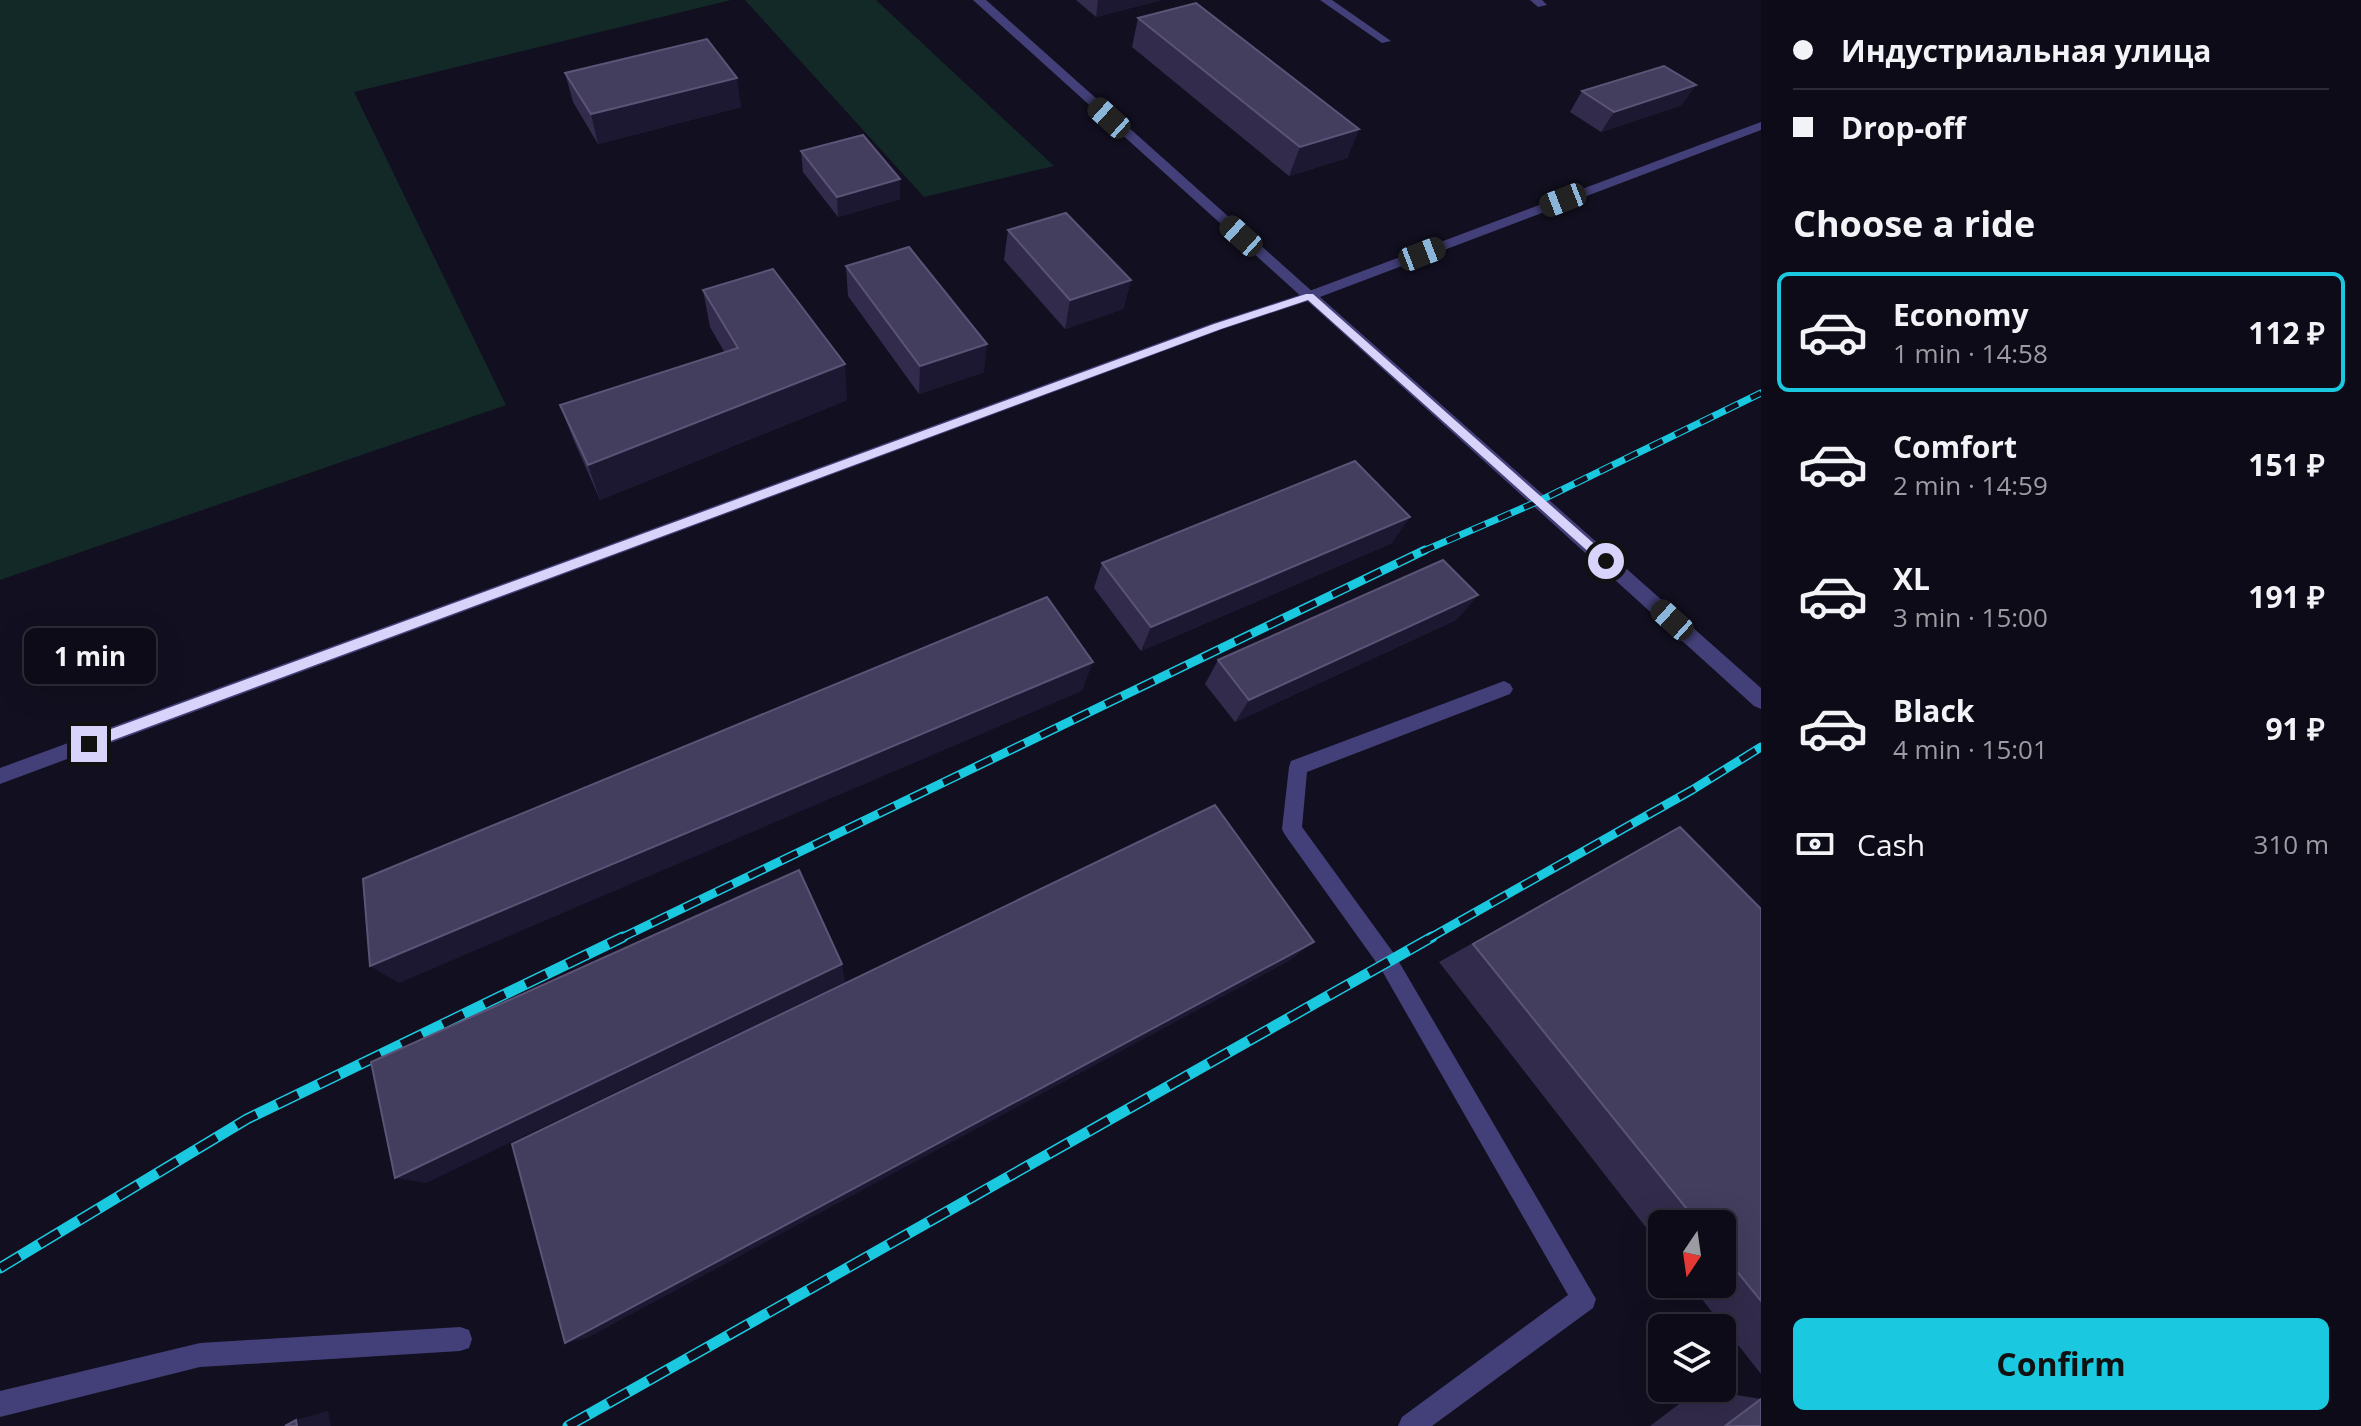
<!DOCTYPE html>
<html lang="en">
<head>
<meta charset="utf-8">
<style>
  body { margin:0; font-family:"Open Sans",sans-serif; background:#171421; color:#f1f3f6; height:100vh; display:flex; flex-direction:column; font-size:30px; white-space:nowrap }
  * { box-sizing:border-box; margin:0 }
  p { font-size:26px; color:#9b9ba2 }
  .icon { flex:none; width:44px; height:44px; fill:none; stroke:currentColor; stroke-width:2; stroke-linecap:round; stroke-linejoin:round }
  .map { position:relative; flex:1; overflow:hidden }
  .details { display:flex; flex-direction:column; background:#0e0b18; width:600px }
  .details>* { flex:none }
  .top-card { display:grid; align-content:center; height:176px; padding:0 32px; background:#0e0b18 }
  .needle { width:52px; rotate:193deg }
  .fabs { position:absolute; left:1648px; top:1210px; display:grid; gap:16px }
  .fabs a { display:grid; place-items:center; width:88px; height:88px; border-radius:12px; background:#0e0b18; box-shadow:0 8px 32px #0002,0 0 0 2px #2e2b37; font-size:40px }
  .end { position:absolute; width:36px; height:36px; margin:-18px; border:10px solid #d8d3fa; background:#111; box-shadow:0 0 0 4px #111 }
  .from { border-radius:50% }
  .bubble { position:absolute; height:56px; border-radius:12px; background:#0e0b18; box-shadow:0 8px 32px #0002,0 0 0 2px #2e2b37; font-size:26px; font-weight:700; line-height:56px; text-align:center }
  .car { position:absolute; width:24px; height:48px; margin:-24px -12px; border-radius:10px; box-shadow:0 0 6px 2px #0007; background:linear-gradient(#222 24%,#8ab4d8 0 40%,#222 0 76%,#8ab4d8 0 86%,#222 0) }
  .top-card b { display:flex; align-items:center; gap:28px; height:76px; font-size:30px }
  .top-card b+b { border-top:2px solid #2e2b37 }
  .top-card i { width:20px; height:20px; background:#f1f3f6 }
  ul { padding:0; list-style:none }
  li { display:flex; align-items:center; gap:24px; height:120px; margin:0 16px 12px; padding:0 16px; border:4px solid transparent; border-radius:12px }
  li div { flex:1 }
  li b { display:block; font-size:30px }
  li em { font-style:normal; font-weight:700 }
  li.current { border-color:#1ac9df }
  li>.icon { width:72px; height:72px; stroke-width:1.5 }
  h2 { padding:0 32px; font-size:36px; line-height:96px }
  .pay { display:flex; align-items:center; gap:20px; height:88px; padding:0 32px; font-size:30px }
  .pay p { margin-inline-start:auto }
  .cta { display:flex; gap:16px; margin-top:auto; padding:16px 32px }
  .cta a { flex:1; height:92px; border-radius:12px; background:#1ac9df; color:#111; font-size:32px; font-weight:700; line-height:92px; text-align:center }
  main { display:flex; flex:1; min-height:0 }
  .map>svg:first-child { display:block }
  .green { fill:#132928 }
  .lines { fill:none; stroke-linecap:round; stroke-linejoin:round }
  .service { fill:#434079; fill-rule:evenodd }
  .minor { fill:#434079; fill-rule:evenodd }
  .tertiary { fill:#434079; fill-rule:evenodd }
  .rail-far2-casing { stroke:#1ac9df; stroke-width:7 }
  .rail-far1-casing { stroke:#1ac9df; stroke-width:9 }
  .rail-casing { stroke:#1ac9df; stroke-width:11 }
  .rail-far2 { stroke:#120f20; stroke-width:5; stroke-dasharray:14; stroke-linecap:butt }
  .rail-far1 { stroke:#120f20; stroke-width:6; stroke-dasharray:18; stroke-linecap:butt }
  .rail { stroke:#120f20; stroke-width:8; stroke-dasharray:23; stroke-linecap:butt }
  .wall { fill:#322b4b }
  .shaded-wall { fill:#1d1832 }
  .building { fill:#433d5e; stroke:#5b5476; stroke-width:2 }
  .route { fill:#d8d3fa }
</style>
</head>
<body>
<main>
<div class="map">
<svg width="1761" height="1426" viewBox="0 0 1761 1426">
  <rect width="100%" height="100%" fill="#120f20"/>
  <g class="green">
    <path d="M 0,0 L 731,0 L 354,92 L 506,405 L 0,580 Z"/>
    <path d="M 745,0 L 876,0 L 1054,166 L 924,197 Z"/>
  </g>
  <g class="lines">
    <g class="service">
      <path d="M 1320,0 L 1332,0 L 1391,41 L 1382,43 Z"/>
      <path d="M 1530,0 L 1542,0 L 1547,5 L 1538,7 Z"/>
      <path d="M 1309,292 L 1314,293 L 1314,299 L 1223,329 L 0,784 L 0,768 L 1213,323 Z"/>
      <path d="M 1504,681 L 1510,684 L 1513,689 L 1510,694 L 1307,772 L 1302,827 L 1395,955 L 1596,1299 L 1593,1308 L 1432,1426 L 1398,1426 L 1402,1417 L 1568,1295 L 1381,969 L 1285,835 L 1282,829 L 1289,767 L 1291,761 Z"/>
      <path d="M 460,1327 L 469,1330 L 472,1339 L 469,1348 L 460,1351 L 200,1367 L 0,1417 L 0,1391 L 200,1343 Z"/>
    </g>
    <path class="minor" d="M 973,0 L 986,0 L 1314,293 L 1314,299 L 1304,299 Z"/>
    <path class="tertiary" d="M 1761,122 L 1761,130 L 1320,297 L 1761,688 L 1761,709 L 1754,706 L 1302,296 L 1304,293 Z"/>
    <g class="rail-far2-casing">
      <path id="rail-far2" d="M 1421,552 L 1539,501 L 1761,393"/>
    </g>
    <g class="rail-far1-casing">
      <g id="rail-far1">
        <path d="M 619,939 L 1425,550"/>
        <path d="M 1428,939 L 1692,790 L 1761,747"/>
      </g>
    </g>
    <g class="rail-casing">
      <g id="rail">
        <path d="M 0,1268 L 247,1119 L 623,937"/>
        <path d="M 568,1426 L 1432,937"/>
      </g>
    </g>
    <use href="#rail-far2" class="rail-far2"/>
    <use href="#rail-far1" class="rail-far1"/>
    <use href="#rail" class="rail"/>
  </g>
  <g class="wall">
    <path d="M 1076,0 L 1161,0 L 1096,17 Z"/>
    <path d="M 1138,18 L 1359,129 L 1347,158 L 1289,176 L 1132,47 Z"/>
    <path d="M 565,73 L 741,107 L 598,144 L 573,102 Z"/>
    <path d="M 1582,91 L 1682,105 L 1601,132 L 1570,112 Z"/>
    <path d="M 801,151 L 900,199 L 838,217 L 803,172 Z"/>
    <path d="M 1008,230 L 1131,280 L 1123,309 L 1065,329 L 1004,260 Z"/>
    <path d="M 846,266 L 984,372 L 919,394 L 848,296 Z"/>
    <path d="M 703,290 L 847,400 L 600,500 L 574,441 L 560,405 L 725,353 L 710,327 Z"/>
    <path d="M 1392,543 L 1141,651 L 1094,588 L 1102,563 Z"/>
    <path d="M 1478,595 L 1456,620 L 1235,722 L 1205,684 L 1218,660 Z"/>
    <path d="M 1680,827 L 1761,909 L 1761,1374 L 1690,1284 L 1722,1284 L 1722,1224 L 1662,1224 L 1662,1248 L 1439,962 Z"/>
    <path d="M 1699,1389 L 1761,1399 L 1761,1426 L 1650,1426 Z"/>
  </g>
  <g class="shaded-wall">
    <path d="M 1098,0 L 1161,0 L 1096,17 Z"/>
    <path d="M 737,78 L 741,107 L 598,144 L 591,114 Z"/>
    <path d="M 1696,85 L 1682,105 L 1601,132 L 1614,112 Z"/>
    <path d="M 1359,129 L 1347,158 L 1289,176 L 1300,147 Z"/>
    <path d="M 900,179 L 900,199 L 838,217 L 837,197 Z"/>
    <path d="M 1131,280 L 1123,309 L 1065,329 L 1070,300 Z"/>
    <path d="M 987,344 L 984,372 L 919,394 L 920,366 Z"/>
    <path d="M 845,364 L 847,400 L 600,500 L 588,465 Z"/>
    <path d="M 1410,517 L 1392,543 L 1141,651 L 1151,627 Z"/>
    <path d="M 1478,595 L 1456,620 L 1235,722 L 1249,700 Z"/>
    <path d="M 1093,662 L 1082,691 L 399,983 L 370,966 Z"/>
    <path d="M 1314,942 L 1289,961 L 587,1338 L 565,1343 Z"/>
    <path d="M 842,964 L 845,982 L 426,1183 L 395,1178 Z"/>
    <path d="M 328,1411 L 331,1426 L 297,1426 L 296,1420 Z"/>
  </g>
  <g class="building">
    <path d="M 1196,3 L 1359,129 L 1300,147 L 1138,18 Z"/>
    <path d="M 707,39 L 737,78 L 591,114 L 565,73 Z"/>
    <path d="M 1664,66 L 1696,85 L 1614,112 L 1582,91 Z"/>
    <path d="M 863,135 L 900,179 L 837,197 L 801,151 Z"/>
    <path d="M 1066,213 L 1131,280 L 1070,300 L 1008,230 Z"/>
    <path d="M 909,247 L 987,344 L 920,366 L 846,266 Z"/>
    <path d="M 773,269 L 845,364 L 588,465 L 560,405 L 738,348 L 703,290 Z"/>
    <path d="M 1355,461 L 1410,517 L 1151,627 L 1102,563 Z"/>
    <path d="M 1443,560 L 1478,595 L 1249,700 L 1218,660 Z"/>
    <path d="M 1047,597 L 1093,662 L 370,966 L 363,879 Z"/>
    <path d="M 1215,805 L 1314,942 L 565,1343 L 512,1144 Z"/>
    <path d="M 1680,827 L 1761,909 L 1761,1301 L 1722,1253 L 1722,1224 L 1699,1224 L 1473,944 Z"/>
    <path d="M 799,870 L 842,964 L 395,1178 L 371,1062 Z"/>
    <path d="M 1761,1399 L 1761,1426 L 1725,1426 Z"/>
    <path d="M 296,1420 L 297,1426 L 285,1426 Z"/>
  </g>
  <path class="route" d="M 1306,294 L 1313,294 L 1610,558 L 1610,564 L 1602,564 L 1308,300 L 1221,329 L 89,749 L 82,744 L 84,739 L 1214,324 Z"/>
</svg>
<div class="fabs">
<a><svg class="needle" viewBox="-14 -14 28 28"><path d="M0-13l5 13h-10z" fill="#e53935"/><path d="M0 13l5-13h-10z" fill="#9b9ba2"/></svg></a>
<a><svg class="icon" aria-label="layers" viewBox="0 0 24 24"><path d="M12 4l9 5-9 5-9-5zM3 14l9 5 9-5"/></svg></a>
</div>
<i class="end from" style="left:1606px;top:561px"></i>
<i class="end" style="left:89px;top:744px"></i>
<div class="bubble" style="left:24px;top:628px;width:132px">1 min</div>
<i class="car" style="left:1109px;top:118px;rotate:312deg"></i>
<i class="car" style="left:1563px;top:200px;rotate:249deg"></i>
<i class="car" style="left:1241px;top:236px;rotate:312deg"></i>
<i class="car" style="left:1422px;top:254px;rotate:69deg"></i>
<i class="car" style="left:1672px;top:620px;rotate:312deg"></i>
</div>
<section class="details">
<div class="top-card">
<b><i class="from"></i>Индустриальная улица</b>
<b><i></i>Drop-off</b>
</div>
<h2>Choose a ride</h2>
<ul>
<li class="current"><svg class="icon" aria-label="car" viewBox="0 0 24 24"><path d="M5 17H2v-5l4-1 3-4h7l3 4 3 1v5h-3M9 17h6M6 11h13"/><circle cx="7" cy="17" r="2"/><circle cx="17" cy="17" r="2"/></svg><div><b>Economy</b><p>1 min · 14:58</p></div><em>112 ₽</em></li>
<li><svg class="icon" aria-label="car" viewBox="0 0 24 24"><path d="M5 17H2v-5l4-1 3-4h7l3 4 3 1v5h-3M9 17h6M6 11h13"/><circle cx="7" cy="17" r="2"/><circle cx="17" cy="17" r="2"/></svg><div><b>Comfort</b><p>2 min · 14:59</p></div><em>151 ₽</em></li>
<li><svg class="icon" aria-label="car" viewBox="0 0 24 24"><path d="M5 17H2v-5l4-1 3-4h7l3 4 3 1v5h-3M9 17h6M6 11h13"/><circle cx="7" cy="17" r="2"/><circle cx="17" cy="17" r="2"/></svg><div><b>XL</b><p>3 min · 15:00</p></div><em>191 ₽</em></li>
<li><svg class="icon" aria-label="car" viewBox="0 0 24 24"><path d="M5 17H2v-5l4-1 3-4h7l3 4 3 1v5h-3M9 17h6M6 11h13"/><circle cx="7" cy="17" r="2"/><circle cx="17" cy="17" r="2"/></svg><div><b>Black</b><p>4 min · 15:01</p></div><em>91 ₽</em></li>
</ul>
<div class="pay"><svg class="icon" aria-label="cash" viewBox="0 0 24 24"><path d="M3 7h18v10H3z"/><circle cx="12" cy="12" r="2"/></svg>Cash<p>310 m</p></div>
<div class="cta"><a>Confirm</a></div>
</section>
</main>
</body>
</html>
